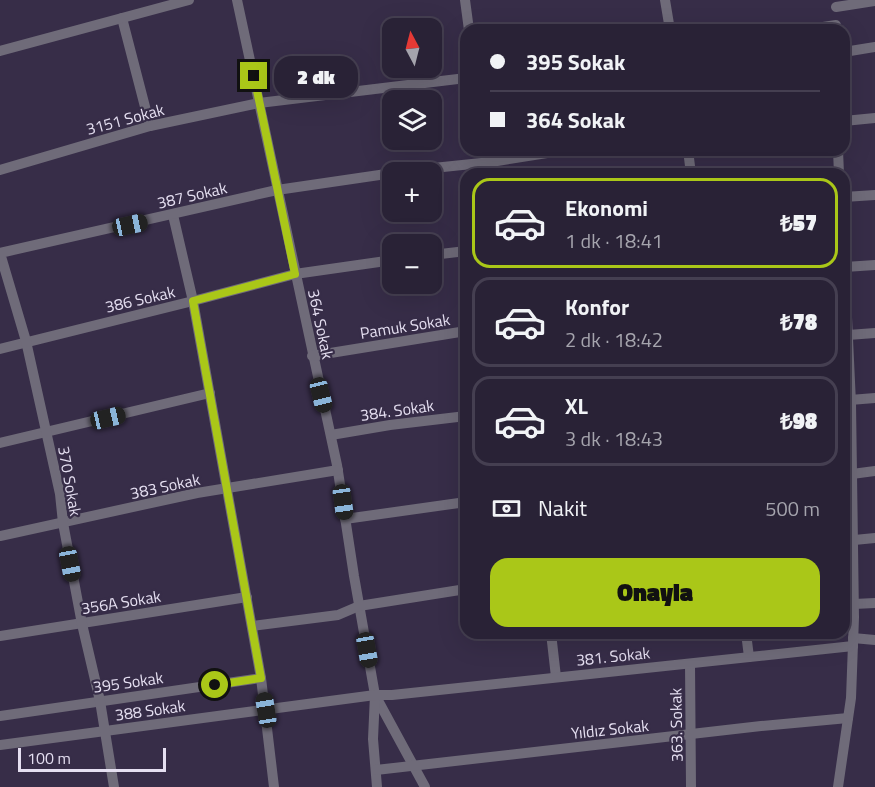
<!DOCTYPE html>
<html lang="tr">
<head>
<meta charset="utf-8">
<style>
  body { margin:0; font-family:"Titillium Web",sans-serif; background:#352f42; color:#f1f3f6; height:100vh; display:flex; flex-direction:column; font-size:22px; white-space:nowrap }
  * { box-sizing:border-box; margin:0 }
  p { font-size:20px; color:#a5a4ad }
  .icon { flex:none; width:33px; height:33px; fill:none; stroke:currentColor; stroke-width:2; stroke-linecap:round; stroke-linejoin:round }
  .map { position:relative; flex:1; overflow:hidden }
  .panel { position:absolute; left:460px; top:168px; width:390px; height:471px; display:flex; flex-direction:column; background:#292236; border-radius:18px; box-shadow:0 6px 24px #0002,0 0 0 2px #453f51 }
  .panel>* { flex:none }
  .banner { position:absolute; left:460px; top:24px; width:390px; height:132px; border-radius:18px; box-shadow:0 6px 24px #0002,0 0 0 2px #453f51; display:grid; align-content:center; height:132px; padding:0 30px; background:#292236 }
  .needle { width:39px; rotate:353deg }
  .tools { position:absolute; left:382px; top:18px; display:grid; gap:12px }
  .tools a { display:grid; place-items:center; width:60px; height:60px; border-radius:12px; background:#292236; box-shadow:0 6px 24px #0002,0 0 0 2px #453f51; font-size:30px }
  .scale { position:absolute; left:18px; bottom:15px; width:148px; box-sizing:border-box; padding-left:6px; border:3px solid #e5dff1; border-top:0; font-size:16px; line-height:21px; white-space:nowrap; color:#e5dff1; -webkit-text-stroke:4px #372d48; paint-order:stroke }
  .end { position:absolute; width:27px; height:27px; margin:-14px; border:8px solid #aac718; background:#111; box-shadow:0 0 0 3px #111 }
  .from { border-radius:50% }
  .bubble { position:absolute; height:42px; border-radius:18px; background:#292236; box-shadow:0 6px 24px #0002,0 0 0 2px #453f51; font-size:20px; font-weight:800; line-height:42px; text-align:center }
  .car { position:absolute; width:18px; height:36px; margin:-18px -9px; border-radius:8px; box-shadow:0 0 4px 2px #0007; background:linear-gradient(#222 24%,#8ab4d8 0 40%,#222 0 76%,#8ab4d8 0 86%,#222 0) }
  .banner b { display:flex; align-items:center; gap:21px; height:57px; font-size:22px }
  .banner b+b { border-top:2px solid #453f51 }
  .banner i { width:15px; height:15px; background:#f1f3f6 }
  ul { padding:10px 0 0; list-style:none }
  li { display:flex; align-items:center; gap:18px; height:90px; margin:0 12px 9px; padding:0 18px; border:3px solid #453f51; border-radius:18px }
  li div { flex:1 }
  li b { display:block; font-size:22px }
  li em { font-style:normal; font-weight:800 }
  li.selected { border-color:#aac718 }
  li>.icon { width:54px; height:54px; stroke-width:1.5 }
  .pay { display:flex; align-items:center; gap:15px; height:66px; padding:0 30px; font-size:22px }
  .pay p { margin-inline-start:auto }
  .primary-button { display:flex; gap:12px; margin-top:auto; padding:12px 30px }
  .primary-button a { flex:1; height:69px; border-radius:18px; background:#aac718; color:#111; font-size:24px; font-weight:800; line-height:69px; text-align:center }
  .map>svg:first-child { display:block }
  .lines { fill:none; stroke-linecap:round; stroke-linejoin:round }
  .minor { stroke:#6f6b79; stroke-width:10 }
  .route { stroke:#aac718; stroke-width:8 }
  .labels { text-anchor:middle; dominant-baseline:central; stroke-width:4.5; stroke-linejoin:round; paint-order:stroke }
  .street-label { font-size:16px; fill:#e5dff1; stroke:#372d48 }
</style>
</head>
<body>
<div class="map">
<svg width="875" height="787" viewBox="0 0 875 787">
  <rect width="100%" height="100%" fill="#372d48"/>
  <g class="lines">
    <g class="minor">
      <path d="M 237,0 L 337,465 L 354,576 L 375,695 L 425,787"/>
      <path d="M 465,0 L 469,30"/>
      <path d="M 665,0 L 670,30"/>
      <path d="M 836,7 L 875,1"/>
      <path d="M 122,18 L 150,126"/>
      <path d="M 804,30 L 836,25"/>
      <path d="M 0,51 L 189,0"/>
      <path d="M 844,52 L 875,47"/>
      <path d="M 844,121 L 875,118"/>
      <path d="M 488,150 L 492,174"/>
      <path d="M 688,150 L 691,174"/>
      <path d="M 838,150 L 839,174"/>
      <path d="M 0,170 L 150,126 L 259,103 L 466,78"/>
      <path d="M 395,172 L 491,162 L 566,150"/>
      <path d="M 844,197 L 875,195"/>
      <path d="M 173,215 L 193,301 L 261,678 L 274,787"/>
      <path d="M 432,255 L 466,251"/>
      <path d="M 845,267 L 875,265"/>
      <path d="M 848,335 L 875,333"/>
      <path d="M 0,349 L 193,301 L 295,274 L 393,260"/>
      <path d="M 312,356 L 466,331"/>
      <path d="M 850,400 L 875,398"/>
      <path d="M 331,435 L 390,425 L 466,416"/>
      <path d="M 0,443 L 210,393"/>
      <path d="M 852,474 L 875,471"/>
      <path d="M 345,519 L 466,502"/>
      <path d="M 0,536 L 197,493 L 338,470"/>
      <path d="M 844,541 L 875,538"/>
      <path d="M 854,604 L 875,603"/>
      <path d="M 252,626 L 338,615 L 359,606 L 466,589"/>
      <path d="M 551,633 L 556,677"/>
      <path d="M 746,633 L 749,657"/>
      <path d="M 0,636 L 247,597"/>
      <path d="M 853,638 L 875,640"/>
      <path d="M 690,664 L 691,787"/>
      <path d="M 375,695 L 373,739 L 377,787"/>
      <path d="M 0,716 L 261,678"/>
      <path d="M 0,745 L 375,695 L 392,695 L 853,646"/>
      <path d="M 376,770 L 761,726 L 848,718"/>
      <path d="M 114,787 L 100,701 L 82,624 L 63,523 L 60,494 L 26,341 L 0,253 L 277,190 L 393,173"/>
      <path d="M 838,787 L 851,698 L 854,617 L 851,403 L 844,253"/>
    </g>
  </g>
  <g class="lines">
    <path class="route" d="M 215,685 L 261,678 L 193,301 L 295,274 L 254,76"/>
  </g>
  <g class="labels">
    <g class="street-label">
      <text transform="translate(125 119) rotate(-15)">3151 Sokak</text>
      <text transform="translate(192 195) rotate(-13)">387 Sokak</text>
      <text transform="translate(140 299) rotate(-13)">386 Sokak</text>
      <text transform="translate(321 324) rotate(78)">364 Sokak</text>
      <text transform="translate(405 326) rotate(-9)">Pamuk Sokak</text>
      <text transform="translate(397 410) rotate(-8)">384. Sokak</text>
      <text transform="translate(70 481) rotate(80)">370 Sokak</text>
      <text transform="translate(165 486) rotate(-12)">383 Sokak</text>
      <text transform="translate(121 602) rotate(-9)">356A Sokak</text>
      <text transform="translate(613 656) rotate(-6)">381. Sokak</text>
      <text transform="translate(128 682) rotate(-8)">395 Sokak</text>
      <text transform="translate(150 710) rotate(-8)">388 Sokak</text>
      <text transform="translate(676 725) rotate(-91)">363. Sokak</text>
      <text transform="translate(610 729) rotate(-6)">Yıldız Sokak</text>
    </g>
  </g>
</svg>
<div class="tools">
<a><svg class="needle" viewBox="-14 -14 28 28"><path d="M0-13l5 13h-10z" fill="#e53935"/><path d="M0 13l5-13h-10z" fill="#a5a4ad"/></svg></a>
<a><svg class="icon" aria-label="layers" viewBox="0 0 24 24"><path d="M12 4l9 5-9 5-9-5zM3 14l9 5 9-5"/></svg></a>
<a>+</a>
<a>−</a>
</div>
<div class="scale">100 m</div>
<i class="end from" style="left:215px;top:685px"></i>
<i class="end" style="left:254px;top:76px"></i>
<div class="bubble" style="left:274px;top:56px;width:84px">2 dk</div>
<i class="car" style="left:130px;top:225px;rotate:78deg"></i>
<i class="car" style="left:321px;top:395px;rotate:166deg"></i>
<i class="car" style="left:108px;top:418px;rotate:77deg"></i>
<i class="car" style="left:343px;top:502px;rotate:172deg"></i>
<i class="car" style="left:70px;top:564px;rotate:169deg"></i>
<i class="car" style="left:367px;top:650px;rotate:170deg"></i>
<i class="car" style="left:266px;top:710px;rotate:351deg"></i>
<div class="banner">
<b><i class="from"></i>395 Sokak</b>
<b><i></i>364 Sokak</b>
</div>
<section class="panel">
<ul>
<li class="selected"><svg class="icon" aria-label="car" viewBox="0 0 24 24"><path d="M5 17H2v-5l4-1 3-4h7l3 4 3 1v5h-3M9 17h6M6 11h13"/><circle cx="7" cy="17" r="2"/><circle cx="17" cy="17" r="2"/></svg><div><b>Ekonomi</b><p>1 dk · 18:41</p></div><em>₺57</em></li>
<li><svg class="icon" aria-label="car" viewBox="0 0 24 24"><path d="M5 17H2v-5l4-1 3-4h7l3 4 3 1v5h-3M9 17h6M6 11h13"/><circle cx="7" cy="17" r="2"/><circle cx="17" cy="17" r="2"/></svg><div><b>Konfor</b><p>2 dk · 18:42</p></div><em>₺78</em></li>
<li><svg class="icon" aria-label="car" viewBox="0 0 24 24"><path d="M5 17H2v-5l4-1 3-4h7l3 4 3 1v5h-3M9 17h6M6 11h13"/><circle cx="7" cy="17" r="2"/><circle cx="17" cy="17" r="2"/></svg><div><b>XL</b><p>3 dk · 18:43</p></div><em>₺98</em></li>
</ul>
<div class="pay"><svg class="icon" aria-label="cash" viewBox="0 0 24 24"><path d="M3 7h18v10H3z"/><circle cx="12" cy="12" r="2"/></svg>Nakit<p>500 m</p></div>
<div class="primary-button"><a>Onayla</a></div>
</section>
</div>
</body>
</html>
